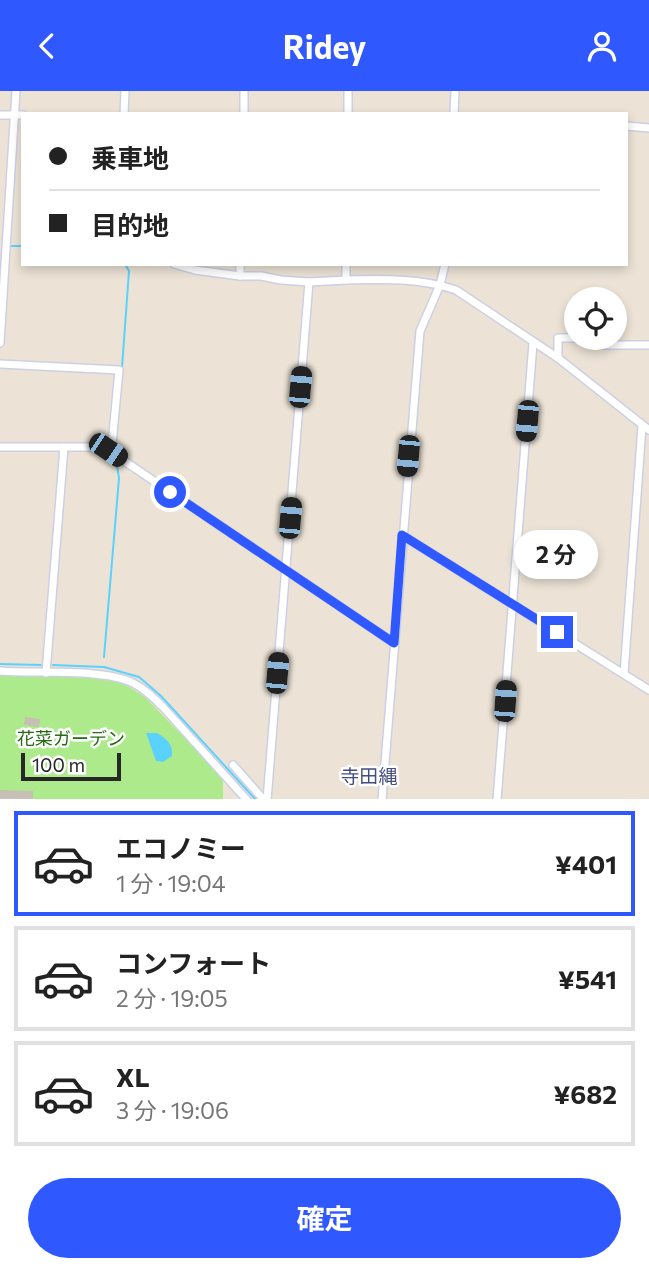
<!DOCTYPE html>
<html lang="ja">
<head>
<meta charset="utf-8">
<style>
  body { margin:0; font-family:Commissioner,"Noto Sans JP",sans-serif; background:#f2f2f2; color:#222; height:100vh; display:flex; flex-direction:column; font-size:26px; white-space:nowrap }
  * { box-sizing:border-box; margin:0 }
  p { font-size:23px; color:#767676 }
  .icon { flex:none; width:38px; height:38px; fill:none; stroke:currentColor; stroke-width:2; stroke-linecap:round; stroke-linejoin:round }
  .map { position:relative; height:708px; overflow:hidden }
  .sheet { display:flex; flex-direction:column; background:#fff; flex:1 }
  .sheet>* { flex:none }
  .banner { position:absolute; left:21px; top:21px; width:607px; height:154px; border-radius:0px; box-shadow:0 4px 10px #0003; display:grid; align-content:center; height:154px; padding:0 28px; background:#fff }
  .tools { position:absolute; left:564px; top:196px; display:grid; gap:14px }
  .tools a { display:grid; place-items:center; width:63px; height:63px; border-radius:50%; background:#fff; box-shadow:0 4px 10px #0003; font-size:35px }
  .scale { position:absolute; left:21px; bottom:18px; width:100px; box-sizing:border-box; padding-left:7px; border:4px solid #272727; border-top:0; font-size:19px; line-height:24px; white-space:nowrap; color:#272727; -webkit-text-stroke:5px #fff; paint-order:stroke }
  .end { position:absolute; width:32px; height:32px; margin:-16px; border:9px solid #3058ff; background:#fff; box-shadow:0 0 0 4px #fff }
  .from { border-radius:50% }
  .bubble { position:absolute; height:49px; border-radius:24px; background:#fff; box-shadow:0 4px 10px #0003; font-size:23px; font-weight:700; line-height:49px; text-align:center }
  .car { position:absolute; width:21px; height:42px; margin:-21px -10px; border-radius:9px; box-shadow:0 0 5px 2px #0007; background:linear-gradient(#222 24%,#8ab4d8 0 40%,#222 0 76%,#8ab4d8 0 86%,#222 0) }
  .banner b { display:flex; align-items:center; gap:24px; height:66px; font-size:26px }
  .banner b+b { border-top:2px solid #e0e0e0 }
  .banner i { width:18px; height:18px; background:#222 }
  ul { padding:12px 0 0; list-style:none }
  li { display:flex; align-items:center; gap:21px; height:105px; margin:0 14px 10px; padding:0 14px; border:4px solid #e0e0e0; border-radius:0px }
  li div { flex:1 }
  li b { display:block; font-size:26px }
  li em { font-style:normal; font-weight:700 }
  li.on { border-color:#3058ff }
  li>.icon { width:63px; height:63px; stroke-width:1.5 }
  .button { display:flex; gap:14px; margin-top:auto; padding:14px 28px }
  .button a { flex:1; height:80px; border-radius:42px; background:#3058ff; color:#fff; font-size:28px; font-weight:700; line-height:80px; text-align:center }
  header { display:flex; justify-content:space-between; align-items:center; height:91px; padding:0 28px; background:#3058ff; color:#fff; font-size:32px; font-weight:700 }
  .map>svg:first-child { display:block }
  .green { fill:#acea8b }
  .water { fill:#5bd2fc }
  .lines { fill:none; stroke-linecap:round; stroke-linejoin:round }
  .stream { stroke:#5bd2fc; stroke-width:2 }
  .building { fill:#c7c0b7; stroke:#c7bfb0; stroke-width:2 }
  .minor-casing { stroke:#ccd0e3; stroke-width:10 }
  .minor { stroke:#fff; stroke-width:7 }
  .route { stroke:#3058ff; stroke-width:9 }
  .labels { text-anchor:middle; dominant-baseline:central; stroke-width:5; stroke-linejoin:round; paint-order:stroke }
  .park-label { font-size:18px; fill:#246b11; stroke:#fff }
  .neighbourhood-label { font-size:19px; fill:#434e7c; stroke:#fff }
</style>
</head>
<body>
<header><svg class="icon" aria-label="back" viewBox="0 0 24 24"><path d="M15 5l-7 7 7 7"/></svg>Ridey<svg class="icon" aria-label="person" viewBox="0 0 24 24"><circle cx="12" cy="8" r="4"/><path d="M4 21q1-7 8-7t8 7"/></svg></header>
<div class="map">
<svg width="649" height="709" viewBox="0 0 649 709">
  <rect width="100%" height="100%" fill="#ece3d6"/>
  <path class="green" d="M 0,583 L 116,588 L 145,606 L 223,687 L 223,708 L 0,709 Z"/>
  <path class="water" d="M 157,642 C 167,648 173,653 172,665 L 163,671 L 156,670 L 146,642 Z"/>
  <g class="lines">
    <g class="stream">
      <path d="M 8,155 L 23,155"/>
      <path d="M 121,290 L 129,180 L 125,173"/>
      <path d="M 104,566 L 119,387 L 116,369"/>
      <path d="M 0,573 L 41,574"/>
      <path d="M 53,574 L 104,576 L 139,586 L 161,605 L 256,709"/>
    </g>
  </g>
  <g class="building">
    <path d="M 26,627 L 39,629 L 38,635 L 25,633 Z"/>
    <path d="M 0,700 L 32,701 L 32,709 L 0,709 Z"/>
  </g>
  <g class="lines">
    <g class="minor-casing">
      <g id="minor">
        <path d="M 124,23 L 125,0"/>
        <path d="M 244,23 L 244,0"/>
        <path d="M 348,23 L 348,0"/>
        <path d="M 454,23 L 455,0"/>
        <path d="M 0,24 L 23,24"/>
        <path d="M 626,35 L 649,37"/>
        <path d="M 174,173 L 195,179 L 240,185"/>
        <path d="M 240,173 L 240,185 L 261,185 L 281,189 L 309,191 L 346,189"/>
        <path d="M 346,173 L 346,189 C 383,188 421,187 456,199 L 558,267 L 649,339"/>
        <path d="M 0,252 L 16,0"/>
        <path d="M 558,267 L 558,247 L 589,247 L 603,254 L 649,254"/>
        <path d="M 0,273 L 119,279 L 112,353 L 108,359"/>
        <path d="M 0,356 L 96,356 L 108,359 L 394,552"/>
        <path d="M 402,444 L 649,599"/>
        <path d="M 0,580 C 35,583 104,577 133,592 C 145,598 154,607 163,616 L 247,709"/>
        <path d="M 46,582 L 64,356"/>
        <path d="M 624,583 L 642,335"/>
        <path d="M 233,674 L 264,709"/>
        <path d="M 267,709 L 309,191"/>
        <path d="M 382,709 L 420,240 L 440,194 L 445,173"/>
        <path d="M 497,709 L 533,252"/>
      </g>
    </g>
    <use href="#minor" class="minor"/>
  </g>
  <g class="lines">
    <path class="route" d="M 170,401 L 394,552 L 402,444 L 557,541"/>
  </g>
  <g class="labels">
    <g class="park-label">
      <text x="71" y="647">花菜ガーデン</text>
    </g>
    <g class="neighbourhood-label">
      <text x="369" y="684">寺田縄</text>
    </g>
  </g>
</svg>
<div class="tools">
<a><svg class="icon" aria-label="locate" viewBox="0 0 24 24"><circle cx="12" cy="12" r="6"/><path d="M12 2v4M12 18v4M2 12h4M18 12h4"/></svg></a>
</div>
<div class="scale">100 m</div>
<i class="end from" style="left:170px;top:401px"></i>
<i class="end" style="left:557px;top:541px"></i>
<div class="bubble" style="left:514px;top:439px;width:84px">2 分</div>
<i class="car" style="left:300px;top:296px;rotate:5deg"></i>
<i class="car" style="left:527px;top:330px;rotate:185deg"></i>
<i class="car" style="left:108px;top:359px;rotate:124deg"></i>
<i class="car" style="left:408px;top:365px;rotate:185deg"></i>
<i class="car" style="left:290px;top:427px;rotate:5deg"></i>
<i class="car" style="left:277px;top:582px;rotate:5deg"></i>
<i class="car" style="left:505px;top:610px;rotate:4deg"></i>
<div class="banner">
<b><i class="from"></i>乗車地</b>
<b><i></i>目的地</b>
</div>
</div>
<section class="sheet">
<ul>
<li class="on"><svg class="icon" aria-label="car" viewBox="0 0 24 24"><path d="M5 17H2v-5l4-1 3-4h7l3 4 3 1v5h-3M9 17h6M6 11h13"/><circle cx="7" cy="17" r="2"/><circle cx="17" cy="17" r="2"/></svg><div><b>エコノミー</b><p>1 分 · 19:04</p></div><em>¥401</em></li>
<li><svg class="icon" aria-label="car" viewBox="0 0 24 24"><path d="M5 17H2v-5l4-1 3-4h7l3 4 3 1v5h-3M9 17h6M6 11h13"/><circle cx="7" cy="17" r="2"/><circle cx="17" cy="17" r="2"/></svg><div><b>コンフォート</b><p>2 分 · 19:05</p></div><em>¥541</em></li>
<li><svg class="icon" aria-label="car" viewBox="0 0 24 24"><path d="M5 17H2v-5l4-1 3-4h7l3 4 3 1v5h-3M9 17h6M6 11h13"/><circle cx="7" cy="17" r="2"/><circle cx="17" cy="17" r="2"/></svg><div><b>XL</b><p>3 分 · 19:06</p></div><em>¥682</em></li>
</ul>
<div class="button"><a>確定</a></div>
</section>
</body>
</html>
